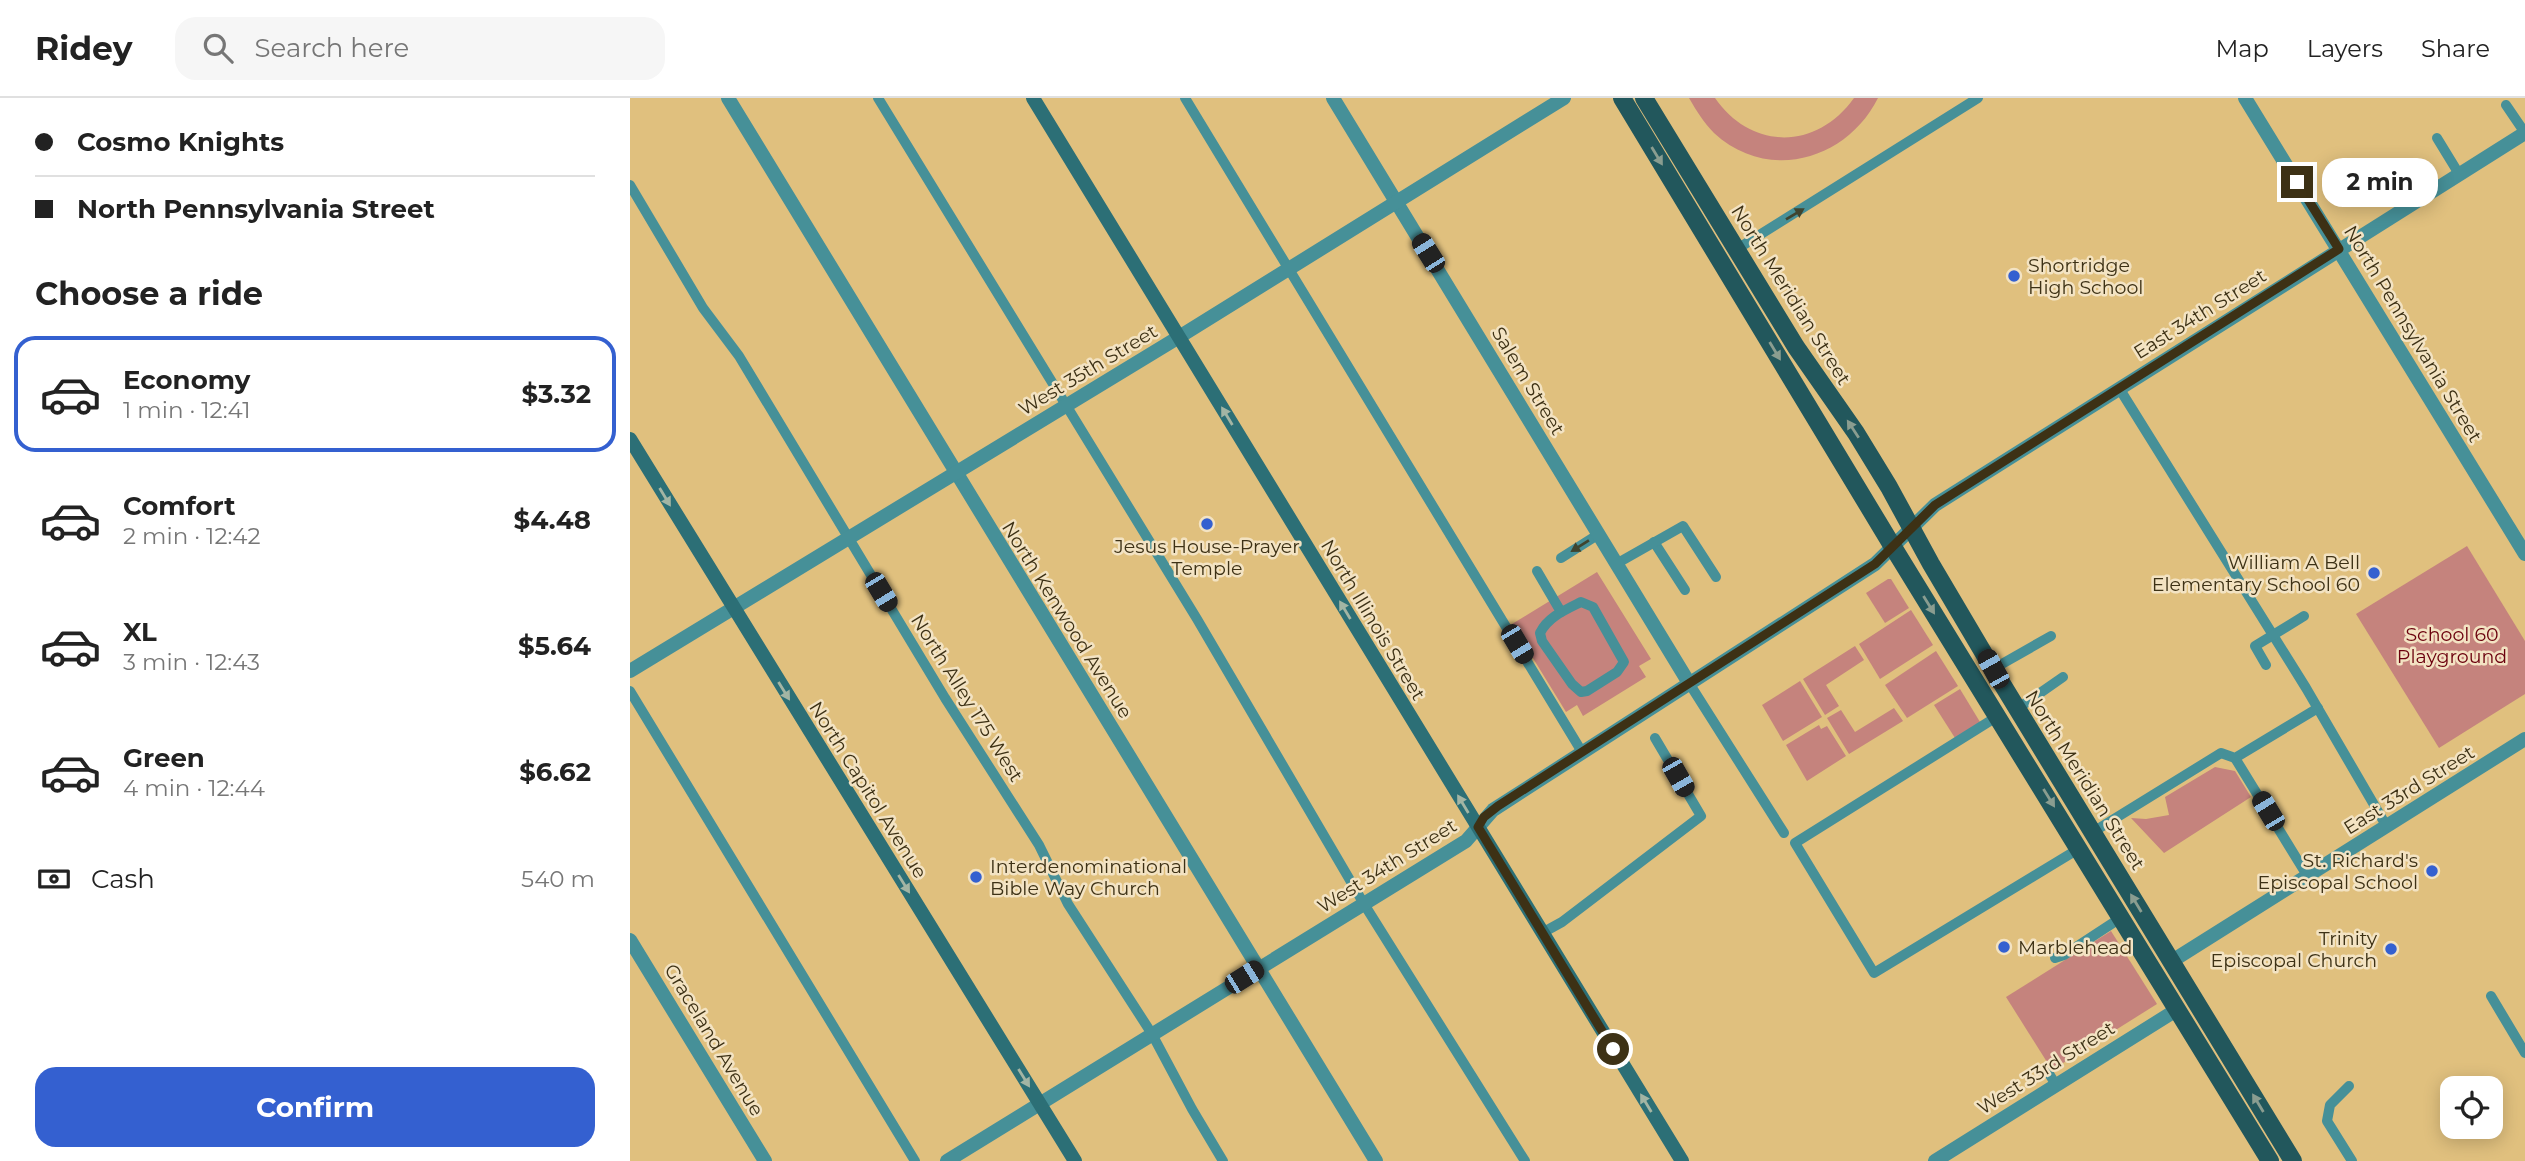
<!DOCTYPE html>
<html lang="en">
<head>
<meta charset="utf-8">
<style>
  body { margin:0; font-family:Montserrat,sans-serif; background:#f6f6f6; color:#222; height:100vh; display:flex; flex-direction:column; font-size:26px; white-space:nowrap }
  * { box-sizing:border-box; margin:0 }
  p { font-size:23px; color:#767676 }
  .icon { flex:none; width:38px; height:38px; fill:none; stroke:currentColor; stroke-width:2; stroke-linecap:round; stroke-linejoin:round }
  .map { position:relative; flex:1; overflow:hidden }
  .side { display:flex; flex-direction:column; background:#fff; width:630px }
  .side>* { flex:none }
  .hud { display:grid; align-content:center; height:154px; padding:0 35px; background:#fff }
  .fabs { position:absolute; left:1810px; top:978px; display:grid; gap:14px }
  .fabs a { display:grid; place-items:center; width:63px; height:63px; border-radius:14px; background:#fff; box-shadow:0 4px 18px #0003; font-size:35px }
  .end { position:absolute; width:32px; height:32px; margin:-16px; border:9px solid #3d3115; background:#fff; box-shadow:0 0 0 4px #fff }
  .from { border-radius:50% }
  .bubble { position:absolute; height:49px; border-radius:21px; background:#fff; box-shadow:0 4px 18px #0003; font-size:23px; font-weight:700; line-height:49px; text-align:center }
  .car { position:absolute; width:21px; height:42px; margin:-21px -10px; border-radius:9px; box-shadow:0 0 5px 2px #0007; background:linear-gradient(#222 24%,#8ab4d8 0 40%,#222 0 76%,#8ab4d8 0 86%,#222 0) }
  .hud b { display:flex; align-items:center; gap:24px; height:66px; font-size:26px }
  .hud b+b { border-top:2px solid #e0e0e0 }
  .hud i { width:18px; height:18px; background:#222 }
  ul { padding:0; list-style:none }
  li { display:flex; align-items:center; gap:21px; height:116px; margin:0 14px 10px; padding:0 21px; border:4px solid transparent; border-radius:21px }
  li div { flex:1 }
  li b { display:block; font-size:26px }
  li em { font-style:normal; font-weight:700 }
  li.active { border-color:#3460d0 }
  li>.icon { width:63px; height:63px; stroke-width:1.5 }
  h2 { padding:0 35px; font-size:32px; line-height:84px }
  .pay { display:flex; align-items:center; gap:18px; height:77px; padding:0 35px; font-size:26px }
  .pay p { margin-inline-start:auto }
  .button { display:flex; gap:14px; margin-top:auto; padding:14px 35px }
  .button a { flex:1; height:80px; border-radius:21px; background:#3460d0; color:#fff; font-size:28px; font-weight:700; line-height:80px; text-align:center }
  header { display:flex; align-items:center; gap:42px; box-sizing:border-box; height:98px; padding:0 35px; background:#fff; border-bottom:2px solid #e0e0e0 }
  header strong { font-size:33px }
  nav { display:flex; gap:38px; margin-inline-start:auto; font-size:24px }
  .search { width:490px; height:63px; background:#f6f6f6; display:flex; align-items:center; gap:18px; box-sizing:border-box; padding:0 24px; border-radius:21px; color:#767676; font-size:26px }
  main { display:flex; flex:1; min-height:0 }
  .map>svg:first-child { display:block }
  .green { fill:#c5837d }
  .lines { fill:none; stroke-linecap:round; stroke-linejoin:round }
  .service { stroke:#469098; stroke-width:10 }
  .minor { stroke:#469098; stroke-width:14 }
  .tertiary { stroke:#469098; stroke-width:14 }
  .secondary { stroke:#2c6f76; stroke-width:14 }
  .primary { stroke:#22575c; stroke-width:18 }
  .oneway { fill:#8a9d90 }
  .oneway2 { fill:#3f442f }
  .oneway3 { fill:#a3b5a4 }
  .route { stroke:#3d3115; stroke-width:9 }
  .poi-dot { fill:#3460d0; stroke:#f3e3c3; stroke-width:2.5 }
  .labels { text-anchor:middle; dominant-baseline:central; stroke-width:5; stroke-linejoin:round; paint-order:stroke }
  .poi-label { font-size:19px; fill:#3d3115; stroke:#f3e3c3; text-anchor:start }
  .street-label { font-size:19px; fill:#3d3115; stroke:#f3e3c3 }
  .park-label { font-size:19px; fill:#6b000d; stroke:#f3e3c3 }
</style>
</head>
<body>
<header>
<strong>Ridey</strong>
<div class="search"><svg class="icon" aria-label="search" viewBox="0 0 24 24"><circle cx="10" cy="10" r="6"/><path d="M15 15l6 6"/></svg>Search here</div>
<nav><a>Map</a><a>Layers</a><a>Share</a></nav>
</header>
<main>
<section class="side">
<div class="hud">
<b><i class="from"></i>Cosmo Knights</b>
<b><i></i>North Pennsylvania Street</b>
</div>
<h2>Choose a ride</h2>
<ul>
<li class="active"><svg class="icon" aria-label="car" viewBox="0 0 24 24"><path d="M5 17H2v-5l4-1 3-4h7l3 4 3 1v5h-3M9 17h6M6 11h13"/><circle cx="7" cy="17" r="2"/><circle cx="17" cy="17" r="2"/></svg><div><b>Economy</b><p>1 min · 12:41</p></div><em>$3.32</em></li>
<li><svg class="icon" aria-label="car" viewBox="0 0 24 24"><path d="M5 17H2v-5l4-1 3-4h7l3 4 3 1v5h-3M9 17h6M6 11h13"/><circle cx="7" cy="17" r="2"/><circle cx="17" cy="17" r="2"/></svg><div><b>Comfort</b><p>2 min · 12:42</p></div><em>$4.48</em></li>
<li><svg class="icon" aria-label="car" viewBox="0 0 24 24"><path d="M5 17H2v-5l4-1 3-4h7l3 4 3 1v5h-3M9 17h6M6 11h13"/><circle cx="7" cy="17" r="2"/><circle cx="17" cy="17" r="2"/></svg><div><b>XL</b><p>3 min · 12:43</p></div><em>$5.64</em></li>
<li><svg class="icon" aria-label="car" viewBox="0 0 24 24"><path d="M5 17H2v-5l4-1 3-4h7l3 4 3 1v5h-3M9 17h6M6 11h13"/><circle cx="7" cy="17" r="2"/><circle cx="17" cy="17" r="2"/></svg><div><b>Green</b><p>4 min · 12:44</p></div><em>$6.62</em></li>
</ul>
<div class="pay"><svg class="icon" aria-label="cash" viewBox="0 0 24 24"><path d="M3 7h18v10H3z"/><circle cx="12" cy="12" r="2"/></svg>Cash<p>540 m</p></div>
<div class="button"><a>Confirm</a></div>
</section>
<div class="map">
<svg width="1895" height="1063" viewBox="0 0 1895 1063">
  <rect width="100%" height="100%" fill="#e0c07e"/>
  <g class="green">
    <path d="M 1059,0 L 1085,0 C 1122,53 1187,52 1224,0 L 1248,0 C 1217,62 1138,85 1084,35 C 1074,25 1066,12 1059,0 Z"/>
    <path d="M 1837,448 L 1895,543 L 1895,596 L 1809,650 L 1726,516 Z"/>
    <path d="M 967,474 L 1021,561 L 1009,568 L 1016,579 L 953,618 L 947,607 L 936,614 L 882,526 Z"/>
    <path d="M 1258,481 L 1261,481 L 1279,510 L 1255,525 L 1236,495 Z"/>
    <path d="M 1281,512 L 1303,547 L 1250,581 L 1229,546 Z"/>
    <path d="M 1225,548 L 1234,562 L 1196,587 L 1209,608 L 1195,617 L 1173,581 Z"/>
    <path d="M 1306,553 L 1328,588 L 1277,620 L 1255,587 Z"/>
    <path d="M 1170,583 L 1192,619 L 1153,643 L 1132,607 Z"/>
    <path d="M 1330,591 L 1350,624 L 1325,640 L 1304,607 Z"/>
    <path d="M 1264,610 L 1273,623 L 1219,656 L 1197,620 L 1211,612 L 1225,634 Z"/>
    <path d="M 1189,627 L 1191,631 L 1197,628 L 1216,658 L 1177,683 L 1156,647 Z"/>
    <path d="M 1585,669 L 1605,673 L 1621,699 L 1534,755 L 1501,720 L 1516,721 L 1539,717 L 1535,699 Z"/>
    <path d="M 1481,833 L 1527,906 L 1422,972 L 1376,899 Z"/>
  </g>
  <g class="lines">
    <g class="service">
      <path d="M 248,0 L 567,521 L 734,806 L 895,1063"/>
      <path d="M 555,0 L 952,654"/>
      <path d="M 1876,7 L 1895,35"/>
      <path d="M 1807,40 L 1829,76"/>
      <path d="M 0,87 L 73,210 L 109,258 L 315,600 L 409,747 L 438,806 L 522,936 L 562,1011 L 593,1063"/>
      <path d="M 1107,151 L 1348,0"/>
      <path d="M 1489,290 L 1676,590 L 1757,729"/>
      <path d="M 1024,444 L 1055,492"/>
      <path d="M 931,460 L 969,436"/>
      <path d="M 986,466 L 1053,428 L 1086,479"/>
      <path d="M 907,473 L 931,514"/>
      <path d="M 951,504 L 963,509 L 994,564 L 987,574 L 957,593 L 951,594 L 942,586 L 912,543 L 910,535 C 918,519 935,512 951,504 Z"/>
      <path d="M 1636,567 L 1625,548 L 1674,518"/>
      <path d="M 1363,571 L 1421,538"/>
      <path d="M 1059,585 L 1154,735"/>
      <path d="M 0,593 L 285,1063"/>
      <path d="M 1387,611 L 1433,579"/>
      <path d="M 1368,618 L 1165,745 L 1244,875 L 1450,750"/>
      <path d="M 1605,660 L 1678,779"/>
      <path d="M 1463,734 L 1591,655 L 1605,660 L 1688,610"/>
      <path d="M 912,835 L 932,824 L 1071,718 L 1025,640"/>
      <path d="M 1425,860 L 1434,857 L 1492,819"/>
      <path d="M 1861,898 L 1895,955"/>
      <path d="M 1418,974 L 1426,987"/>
      <path d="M 1719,988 L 1700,1007 L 1697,1023 L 1722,1063"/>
    </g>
    <g class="minor">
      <path d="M 98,0 L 746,1063"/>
      <path d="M 703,0 L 1059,585"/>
      <path d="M 0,573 L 549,239 L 934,0"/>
      <path d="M 0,842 L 135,1063"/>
      <path d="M 1542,863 L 1895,641"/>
      <path d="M 1305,1063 L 1548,911"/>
    </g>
    <g class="tertiary">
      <path d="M 1615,0 L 1895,456"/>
      <path d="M 317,1063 L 836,743 L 863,712 L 1245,466 L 1305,407 L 1895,35"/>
    </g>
    <g class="secondary">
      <path d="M 403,0 L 1052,1063"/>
      <path d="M 0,341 L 445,1063"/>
    </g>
    <g class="primary">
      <path d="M 992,0 L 1263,449 L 1640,1063"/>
      <path d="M 1014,0 L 1166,249 L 1226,335 L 1259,389 L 1301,466 L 1363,571 L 1663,1063"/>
    </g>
  </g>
  <defs><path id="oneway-solid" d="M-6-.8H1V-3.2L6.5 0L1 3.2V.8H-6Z" transform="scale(1.75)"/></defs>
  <g class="oneway">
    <use href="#oneway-solid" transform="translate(1027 58) rotate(59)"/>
    <use href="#oneway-solid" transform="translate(1145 253) rotate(59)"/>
    <use href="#oneway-solid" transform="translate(1223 331) rotate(-123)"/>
    <use href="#oneway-solid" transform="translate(1299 507) rotate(58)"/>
    <use href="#oneway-solid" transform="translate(1419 700) rotate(58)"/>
    <use href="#oneway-solid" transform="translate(1506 805) rotate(-121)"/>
    <use href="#oneway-solid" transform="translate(1628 1005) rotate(-121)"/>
  </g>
  <g class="oneway2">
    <use href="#oneway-solid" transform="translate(1165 116) rotate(-31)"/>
    <use href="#oneway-solid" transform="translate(950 448) rotate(148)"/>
  </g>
  <g class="oneway3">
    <use href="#oneway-solid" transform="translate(597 318) rotate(-121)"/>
    <use href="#oneway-solid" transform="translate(35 399) rotate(59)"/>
    <use href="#oneway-solid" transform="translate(715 512) rotate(-121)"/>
    <use href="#oneway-solid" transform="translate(154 593) rotate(58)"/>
    <use href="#oneway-solid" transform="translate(833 706) rotate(-121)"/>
    <use href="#oneway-solid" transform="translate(274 786) rotate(58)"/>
    <use href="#oneway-solid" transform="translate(394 980) rotate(58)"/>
    <use href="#oneway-solid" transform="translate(1016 1005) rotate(-121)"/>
  </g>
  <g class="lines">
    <path class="route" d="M 983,951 L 848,729 L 854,719 L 868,708 L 1245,466 L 1305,407 L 1709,151 L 1667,84"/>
  </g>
  <g class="poi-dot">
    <circle cx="1384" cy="178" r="7"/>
    <circle cx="577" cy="426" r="7"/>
    <circle cx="1744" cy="475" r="7"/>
    <circle cx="1802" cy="773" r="7"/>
    <circle cx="346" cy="779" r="7"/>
    <circle cx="1374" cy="849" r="7"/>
    <circle cx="1761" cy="851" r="7"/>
  </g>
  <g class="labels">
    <g class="poi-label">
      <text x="1398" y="167">Shortridge<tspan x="1398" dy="22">High School</tspan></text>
      <text x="577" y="448" text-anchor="middle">Jesus House-Prayer<tspan x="577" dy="22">Temple</tspan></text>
      <text x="1730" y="464" text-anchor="end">William A Bell<tspan x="1730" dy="22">Elementary School 60</tspan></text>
      <text x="1788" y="762" text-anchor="end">St. Richard's<tspan x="1788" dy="22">Episcopal School</tspan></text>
      <text x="360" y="768">Interdenominational<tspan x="360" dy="22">Bible Way Church</tspan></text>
      <text x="1747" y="840" text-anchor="end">Trinity<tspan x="1747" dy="22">Episcopal Church</tspan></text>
      <text x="1388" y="849">Marblehead</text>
    </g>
    <g class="street-label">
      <text transform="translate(1161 197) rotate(58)">North Meridian Street</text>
      <text transform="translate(1570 216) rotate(-32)">East 34th Street</text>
      <text transform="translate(1783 236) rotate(59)">North Pennsylvania Street</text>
      <text transform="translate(458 272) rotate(-31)">West 35th Street</text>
      <text transform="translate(898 283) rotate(59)">Salem Street</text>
      <text transform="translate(437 522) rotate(58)">North Kenwood Avenue</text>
      <text transform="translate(743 522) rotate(59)">North Illinois Street</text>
      <text transform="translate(337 600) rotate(58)">North Alley 175 West</text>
      <text transform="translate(1455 682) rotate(58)">North Meridian Street</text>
      <text transform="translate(238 692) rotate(58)">North Capitol Avenue</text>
      <text transform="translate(1779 692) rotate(-32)">East 33rd Street</text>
      <text transform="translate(757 768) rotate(-32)">West 34th Street</text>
      <text transform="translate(84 942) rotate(59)">Graceland Avenue</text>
      <text transform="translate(1416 970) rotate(-32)">West 33rd Street</text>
    </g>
    <g class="park-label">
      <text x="1822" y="536">School 60<tspan x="1822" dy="22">Playground</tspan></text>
    </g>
  </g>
</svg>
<div class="fabs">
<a><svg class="icon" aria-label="locate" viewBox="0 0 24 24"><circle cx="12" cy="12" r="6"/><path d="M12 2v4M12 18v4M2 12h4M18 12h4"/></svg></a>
</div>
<i class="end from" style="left:983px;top:951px"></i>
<i class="end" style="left:1667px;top:84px"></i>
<div class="bubble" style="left:1692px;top:60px;width:116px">2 min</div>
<i class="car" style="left:798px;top:155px;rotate:328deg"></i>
<i class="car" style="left:251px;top:494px;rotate:149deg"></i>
<i class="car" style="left:887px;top:546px;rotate:149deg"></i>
<i class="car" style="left:1363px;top:571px;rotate:331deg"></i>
<i class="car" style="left:1048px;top:679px;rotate:150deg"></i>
<i class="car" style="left:1638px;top:713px;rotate:329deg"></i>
<i class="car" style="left:614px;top:879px;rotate:58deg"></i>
</div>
</main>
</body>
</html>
